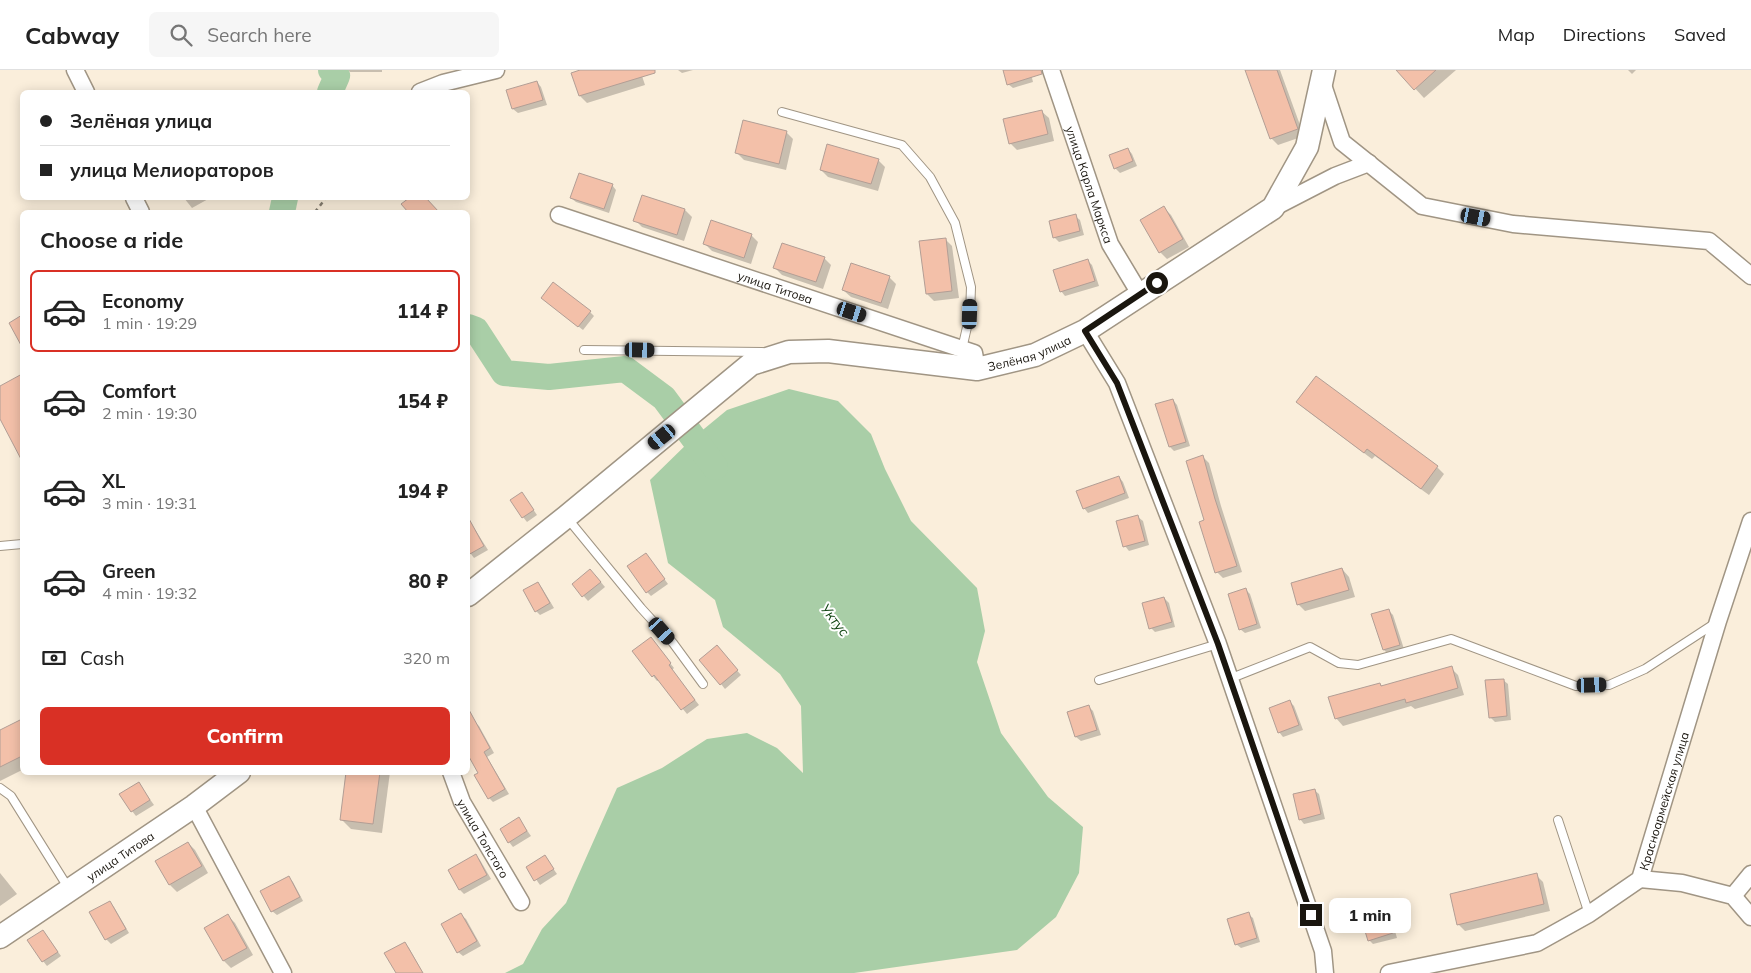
<!DOCTYPE html>
<html lang="en">
<head>
<meta charset="utf-8">
<style>
  body { margin:0; font-family:Mulish,sans-serif; background:#f6f6f6; color:#222; height:100vh; display:flex; flex-direction:column; font-size:19px; white-space:nowrap }
  * { box-sizing:border-box; margin:0 }
  p { font-size:16px; color:#767676 }
  .icon { flex:none; width:28px; height:28px; fill:none; stroke:currentColor; stroke-width:2; stroke-linecap:round; stroke-linejoin:round }
  .map { position:relative; flex:1; overflow:hidden }
  .details { position:absolute; left:20px; top:140px; width:450px; height:565px; display:flex; flex-direction:column; background:#fff; border-radius:8px; box-shadow:0 2px 12px #0003 }
  .details>* { flex:none }
  .top-card { position:absolute; left:20px; top:20px; width:450px; height:110px; border-radius:8px; box-shadow:0 2px 12px #0003; display:grid; align-content:center; height:110px; padding:0 20px; background:#fff }
  .end { position:absolute; width:22px; height:22px; margin:-11px; border:6px solid #1a160f; background:#fff; box-shadow:0 0 0 2px #fff }
  .from { border-radius:50% }
  .bubble { position:absolute; height:35px; border-radius:8px; background:#fff; box-shadow:0 2px 12px #0003; font-size:16px; font-weight:800; line-height:35px; text-align:center }
  .car { position:absolute; width:15px; height:30px; margin:-15px -8px; border-radius:6px; box-shadow:0 0 4px 1px #0007; background:linear-gradient(#222 24%,#8ab4d8 0 40%,#222 0 76%,#8ab4d8 0 86%,#222 0) }
  .top-card b { display:flex; align-items:center; gap:18px; height:48px; font-size:19px }
  .top-card b+b { border-top:1px solid #e0e0e0 }
  .top-card i { width:12px; height:12px; background:#222 }
  ul { padding:0; list-style:none }
  li { display:flex; align-items:center; gap:15px; height:82px; margin:0 10px 8px; padding:0 10px; border:2px solid transparent; border-radius:8px }
  li div { flex:1 }
  li b { display:block; font-size:19px }
  li em { font-style:normal; font-weight:800 }
  li.selected { border-color:#d93025 }
  li>.icon { width:45px; height:45px; stroke-width:1.5 }
  h2 { padding:0 20px; font-size:22px; line-height:60px }
  .pay { display:flex; align-items:center; gap:12px; height:55px; padding:0 20px; font-size:19px }
  .pay p { margin-inline-start:auto }
  .cta { display:flex; gap:10px; margin-top:auto; padding:10px 20px }
  .cta a { flex:1; height:58px; border-radius:8px; background:#d93025; color:#fff; font-size:20px; font-weight:800; line-height:58px; text-align:center }
  header { display:flex; align-items:center; gap:30px; box-sizing:border-box; height:70px; padding:0 25px; background:#fff; border-bottom:1px solid #e0e0e0 }
  header strong { font-size:24px }
  nav { display:flex; gap:28px; margin-inline-start:auto; font-size:18px }
  .search { width:350px; height:45px; background:#f6f6f6; display:flex; align-items:center; gap:12px; box-sizing:border-box; padding:0 18px; border-radius:8px; color:#767676; font-size:19px }
  .map>svg:first-child { display:block }
  .water { fill:#a9cea7 }
  .shadow { fill:#0003 }
  .lines { fill:none; stroke-linecap:round; stroke-linejoin:round }
  .river { stroke:#a9cea7; stroke-width:26 }
  .building { fill:#f3c0a9; stroke:#b29e95 }
  .lane-casing { stroke:#a09584; stroke-width:10 }
  .street-casing { stroke:#a09584; stroke-width:19 }
  .secondary-casing { stroke:#a09584; stroke-width:25 }
  .path { stroke:#847c6f; stroke-width:2.5; stroke-dasharray:4 4; stroke-linecap:butt }
  .lane { stroke:#fff; stroke-width:8 }
  .street { stroke:#fff; stroke-width:16 }
  .secondary { stroke:#fff; stroke-width:22 }
  .route { stroke:#1a160f; stroke-width:6 }
  .labels { text-anchor:middle; dominant-baseline:central; stroke-width:4; stroke-linejoin:round; paint-order:stroke }
  .street-label { font-size:12px; fill:#1a160f; stroke:#fff }
  .water-label { font-size:14px; font-style:italic; fill:#124613; stroke:#fff }
</style>
</head>
<body>
<header>
<strong>Cabway</strong>
<div class="search"><svg class="icon" aria-label="search" viewBox="0 0 24 24"><circle cx="10" cy="10" r="6"/><path d="M15 15l6 6"/></svg>Search here</div>
<nav><a>Map</a><a>Directions</a><a>Saved</a></nav>
</header>
<div class="map">
<svg width="1751" height="903" viewBox="0 0 1751 903">
  <rect width="100%" height="100%" fill="#faeedb"/>
  <path class="water" d="M 789,319 L 838,331 L 871,364 L 885,399 L 911,451 L 977,518 L 985,561 L 977,592 L 1001,663 L 1048,727 L 1083,757 L 1079,803 L 1056,847 L 1017,880 L 854,903 L 505,903 L 523,894 L 542,859 L 566,833 L 617,718 L 662,698 L 707,669 L 747,663 L 777,678 L 803,703 L 801,636 L 780,604 L 723,557 L 715,530 L 668,493 L 650,410 L 693,368 L 727,340 Z"/>
  <g class="shadow">
    <path d="M 348,0 L 382,0 L 382,2 L 350,2 Z"/>
    <path d="M 584,0 L 640,0 L 645,15 L 587,33 L 580,26 Z"/>
    <path d="M 678,0 L 693,0 L 682,3 Z"/>
    <path d="M 1004,0 L 1030,0 L 1033,12 L 1013,18 L 1008,14 Z"/>
    <path d="M 1247,0 L 1280,0 L 1304,66 L 1278,75 L 1271,68 Z"/>
    <path d="M 1398,0 L 1456,0 L 1424,28 Z"/>
    <path d="M 1628,0 L 1636,0 L 1632,4 Z"/>
    <path d="M 537,12 L 541,17 L 547,35 L 518,43 L 513,39 L 508,21 Z"/>
    <path d="M 1041,41 L 1049,48 L 1054,71 L 1017,80 L 1010,73 Z"/>
    <path d="M 786,62 L 793,69 L 786,100 L 744,90 L 737,83 Z"/>
    <path d="M 1128,79 L 1132,84 L 1137,96 L 1120,103 L 1115,98 Z"/>
    <path d="M 878,90 L 885,97 L 878,121 L 828,107 L 821,100 Z"/>
    <path d="M 612,115 L 616,120 L 609,143 L 576,132 L 571,128 Z"/>
    <path d="M 184,128 L 210,128 L 192,138 Z"/>
    <path d="M 411,128 L 425,128 L 438,142 L 410,142 L 403,134 Z"/>
    <path d="M 1164,138 L 1171,145 L 1189,177 L 1167,189 L 1160,182 Z"/>
    <path d="M 685,140 L 692,147 L 684,171 L 642,157 L 635,150 Z"/>
    <path d="M 1075,146 L 1080,150 L 1084,165 L 1059,172 L 1054,167 Z"/>
    <path d="M 751,165 L 758,172 L 751,194 L 712,181 L 705,174 Z"/>
    <path d="M 945,169 L 952,176 L 959,228 L 934,231 L 927,224 Z"/>
    <path d="M 824,188 L 831,195 L 823,219 L 782,205 L 775,198 Z"/>
    <path d="M 1088,191 L 1092,195 L 1099,216 L 1065,226 L 1061,221 Z"/>
    <path d="M 889,207 L 896,214 L 888,239 L 851,227 L 843,220 Z"/>
    <path d="M 547,232 L 590,242 L 594,246 L 583,260 Z"/>
    <path d="M 22,306 L 22,389 L 0,346 L 0,318 Z"/>
    <path d="M 1316,308 L 1437,397 L 1444,404 L 1429,425 L 1375,386 L 1372,389 L 1305,339 Z"/>
    <path d="M 1173,330 L 1177,335 L 1190,376 L 1174,381 L 1170,377 Z"/>
    <path d="M 1203,387 L 1209,393 L 1221,436 L 1242,502 L 1223,508 L 1217,502 L 1205,451 Z"/>
    <path d="M 1119,407 L 1123,412 L 1129,428 L 1088,443 L 1084,438 Z"/>
    <path d="M 522,423 L 537,445 L 527,452 L 523,447 Z"/>
    <path d="M 1138,447 L 1143,451 L 1149,475 L 1129,481 L 1125,476 Z"/>
    <path d="M 472,456 L 476,461 L 488,480 L 474,488 L 468,480 L 468,459 Z"/>
    <path d="M 646,484 L 668,514 L 651,526 L 647,522 Z"/>
    <path d="M 1342,499 L 1349,507 L 1355,527 L 1305,541 L 1298,534 Z"/>
    <path d="M 595,505 L 605,517 L 588,531 L 573,514 Z"/>
    <path d="M 538,513 L 542,518 L 554,538 L 540,545 L 536,541 Z"/>
    <path d="M 1246,520 L 1250,524 L 1261,558 L 1245,563 L 1240,559 Z"/>
    <path d="M 1164,528 L 1169,533 L 1175,557 L 1155,562 L 1151,558 Z"/>
    <path d="M 1389,541 L 1393,545 L 1404,579 L 1388,584 L 1384,580 Z"/>
    <path d="M 655,574 L 674,598 L 672,600 L 699,635 L 687,644 L 659,610 L 657,611 L 653,606 L 634,582 Z"/>
    <path d="M 721,582 L 741,605 L 725,619 L 721,614 Z"/>
    <path d="M 1451,598 L 1458,605 L 1464,625 L 1415,639 L 1411,636 L 1343,656 L 1336,648 L 1380,614 L 1383,617 Z"/>
    <path d="M 1503,610 L 1508,614 L 1511,650 L 1495,652 L 1490,647 Z"/>
    <path d="M 1290,632 L 1294,636 L 1303,660 L 1283,667 L 1279,662 Z"/>
    <path d="M 1089,637 L 1093,641 L 1101,665 L 1081,671 L 1076,667 L 1069,643 Z"/>
    <path d="M 22,651 L 22,700 L 0,711 L 0,662 Z"/>
    <path d="M 474,652 L 479,656 L 494,683 L 487,687 L 509,724 L 493,732 L 489,728 L 479,703 L 468,682 L 468,655 Z"/>
    <path d="M 348,702 L 390,702 L 382,763 L 351,759 L 342,750 Z"/>
    <path d="M 139,714 L 154,735 L 136,746 L 132,741 Z"/>
    <path d="M 1314,720 L 1319,724 L 1325,749 L 1304,754 L 1300,749 Z"/>
    <path d="M 519,749 L 531,766 L 513,777 L 509,772 Z"/>
    <path d="M 188,773 L 195,780 L 208,803 L 177,822 L 170,815 Z"/>
    <path d="M 476,786 L 480,790 L 491,809 L 464,824 L 460,820 L 449,800 Z"/>
    <path d="M 545,787 L 557,804 L 540,815 L 528,798 Z"/>
    <path d="M 0,803 L 17,824 L 0,836 Z"/>
    <path d="M 1536,805 L 1543,812 L 1550,841 L 1465,861 L 1458,854 Z"/>
    <path d="M 289,808 L 293,812 L 303,831 L 277,845 L 272,841 Z"/>
    <path d="M 109,832 L 114,837 L 129,863 L 111,874 L 106,869 L 91,842 Z"/>
    <path d="M 1387,843 L 1391,847 L 1397,868 L 1373,874 L 1369,870 Z"/>
    <path d="M 1248,844 L 1253,848 L 1260,872 L 1241,878 L 1236,874 Z"/>
    <path d="M 461,845 L 466,849 L 481,876 L 463,886 L 458,882 Z"/>
    <path d="M 228,846 L 235,853 L 253,885 L 231,898 L 224,891 L 206,859 Z"/>
    <path d="M 43,861 L 61,886 L 47,896 L 43,891 Z"/>
    <path d="M 404,873 L 409,878 L 423,903 L 397,903 Z"/>
  </g>
  <g class="lines">
    <g class="river">
      <path d="M 330,22 L 337,6 L 331,0"/>
      <path d="M 282,142 L 285,128"/>
      <path d="M 468,257 L 476,260 L 504,303 L 549,307 L 625,299 L 664,328 L 715,397"/>
    </g>
  </g>
  <g class="building">
    <path d="M 580,0 L 655,0 L 655,3 L 579,26 L 571,3 Z"/>
    <path d="M 1003,0 L 1041,0 L 1042,4 L 1007,15 Z"/>
    <path d="M 1245,0 L 1277,0 L 1298,59 L 1270,69 Z"/>
    <path d="M 1396,0 L 1436,0 L 1414,20 Z"/>
    <path d="M 537,11 L 543,30 L 512,39 L 506,20 Z"/>
    <path d="M 1042,40 L 1048,64 L 1009,74 L 1003,49 Z"/>
    <path d="M 743,50 L 787,61 L 779,94 L 735,83 Z"/>
    <path d="M 827,74 L 879,89 L 871,114 L 820,100 Z"/>
    <path d="M 1128,78 L 1133,91 L 1114,99 L 1109,85 Z"/>
    <path d="M 579,103 L 613,114 L 604,139 L 570,128 Z"/>
    <path d="M 642,125 L 685,139 L 677,165 L 633,151 Z"/>
    <path d="M 409,128 L 426,128 L 439,142 L 408,142 L 401,134 Z"/>
    <path d="M 1164,136 L 1183,169 L 1159,183 L 1140,150 Z"/>
    <path d="M 1076,144 L 1080,161 L 1053,168 L 1049,151 Z"/>
    <path d="M 711,150 L 752,164 L 744,188 L 703,174 Z"/>
    <path d="M 946,168 L 952,221 L 926,224 L 919,171 Z"/>
    <path d="M 782,173 L 825,187 L 816,212 L 773,198 Z"/>
    <path d="M 1088,189 L 1095,211 L 1060,222 L 1053,200 Z"/>
    <path d="M 851,193 L 890,206 L 881,233 L 842,220 Z"/>
    <path d="M 553,212 L 591,241 L 578,257 L 541,228 Z"/>
    <path d="M 22,245 L 22,277 L 9,253 Z"/>
    <path d="M 22,304 L 22,391 L 0,349 L 0,316 Z"/>
    <path d="M 1316,306 L 1438,396 L 1421,419 L 1367,379 L 1364,383 L 1296,332 Z"/>
    <path d="M 1173,329 L 1186,372 L 1169,377 L 1155,334 Z"/>
    <path d="M 1203,385 L 1215,429 L 1237,496 L 1215,503 L 1199,452 L 1204,450 L 1186,391 Z"/>
    <path d="M 1119,406 L 1125,423 L 1083,439 L 1076,421 Z"/>
    <path d="M 522,422 L 534,440 L 522,448 L 510,430 Z"/>
    <path d="M 1138,445 L 1145,471 L 1123,477 L 1116,451 Z"/>
    <path d="M 468,447 L 484,476 L 468,485 Z"/>
    <path d="M 646,483 L 665,509 L 646,523 L 627,496 Z"/>
    <path d="M 1342,498 L 1349,520 L 1297,535 L 1291,513 Z"/>
    <path d="M 590,499 L 601,512 L 582,527 L 572,514 Z"/>
    <path d="M 538,512 L 550,533 L 535,542 L 523,520 Z"/>
    <path d="M 1246,518 L 1257,554 L 1239,560 L 1228,524 Z"/>
    <path d="M 1164,527 L 1172,552 L 1149,559 L 1142,533 Z"/>
    <path d="M 1389,539 L 1400,575 L 1383,580 L 1371,544 Z"/>
    <path d="M 651,567 L 671,593 L 669,595 L 695,630 L 681,640 L 654,605 L 652,607 L 632,581 Z"/>
    <path d="M 717,575 L 738,600 L 720,615 L 699,590 Z"/>
    <path d="M 1452,596 L 1458,618 L 1406,633 L 1405,629 L 1335,649 L 1328,627 L 1380,613 L 1381,616 Z"/>
    <path d="M 1504,609 L 1507,646 L 1489,648 L 1485,610 Z"/>
    <path d="M 1290,630 L 1299,655 L 1278,663 L 1269,638 Z"/>
    <path d="M 1089,635 L 1097,660 L 1075,667 L 1067,642 Z"/>
    <path d="M 468,638 L 490,678 L 484,682 L 505,719 L 488,729 L 474,705 L 478,703 L 468,685 Z"/>
    <path d="M 22,649 L 22,686 L 0,697 L 0,660 Z"/>
    <path d="M 346,702 L 380,702 L 373,754 L 340,750 Z"/>
    <path d="M 139,712 L 150,730 L 131,742 L 119,724 Z"/>
    <path d="M 1315,719 L 1321,744 L 1299,750 L 1293,724 Z"/>
    <path d="M 519,747 L 527,761 L 508,773 L 500,759 Z"/>
    <path d="M 188,772 L 202,796 L 169,815 L 155,791 Z"/>
    <path d="M 476,784 L 487,805 L 459,820 L 448,800 Z"/>
    <path d="M 545,785 L 554,799 L 534,811 L 526,797 Z"/>
    <path d="M 1537,803 L 1544,834 L 1457,855 L 1450,824 Z"/>
    <path d="M 289,806 L 300,827 L 271,842 L 260,821 Z"/>
    <path d="M 110,831 L 126,859 L 105,870 L 89,842 Z"/>
    <path d="M 1387,841 L 1393,863 L 1368,871 L 1361,848 Z"/>
    <path d="M 1249,842 L 1257,868 L 1235,875 L 1227,849 Z"/>
    <path d="M 461,843 L 477,871 L 457,883 L 441,854 Z"/>
    <path d="M 228,844 L 247,878 L 223,891 L 204,858 Z"/>
    <path d="M 43,860 L 58,882 L 42,892 L 27,870 Z"/>
    <path d="M 405,872 L 423,903 L 396,903 L 384,883 Z"/>
  </g>
  <g class="lines">
    <g class="lane-casing">
      <g id="lane">
        <path d="M 782,42 L 902,75 L 930,107 L 955,153 L 971,217 L 970,244 L 962,279"/>
        <path d="M 584,280 L 762,282"/>
        <path d="M 568,449 L 641,538 L 673,573 L 703,614"/>
        <path d="M 0,476 L 22,474"/>
        <path d="M 1229,609 L 1310,577 L 1339,593 L 1358,595 L 1451,569 L 1576,616 L 1609,615 L 1645,599 L 1714,554"/>
        <path d="M 1099,610 L 1218,574"/>
        <path d="M 0,718 L 11,726 L 69,819"/>
        <path d="M 1558,750 L 1589,844"/>
      </g>
    </g>
    <g class="street-casing">
      <g id="street">
        <path d="M 75,0 L 86,22"/>
        <path id="s1" d="M 1051,0 L 1110,174 L 1140,224"/>
        <path d="M 1322,12 L 1342,72 L 1422,136 L 1513,154 L 1709,171 L 1751,206"/>
        <path d="M 420,22 L 443,13 L 496,0"/>
        <path d="M 134,128 L 141,142"/>
        <path d="M 1273,138 L 1335,106 L 1369,93"/>
        <path id="s2" d="M 559,145 L 974,283 L 977,299"/>
        <path d="M 1085,261 L 1117,313 L 1218,574 L 1323,881 L 1325,903"/>
        <path id="s3" d="M 451,702 L 462,732 L 521,832"/>
        <path d="M 194,736 L 283,903"/>
        <path d="M 1640,809 L 1682,813 L 1733,826 L 1751,847"/>
        <path d="M 1733,826 L 1751,804"/>
        <path id="s4" d="M 1389,903 L 1537,873 L 1589,844 L 1640,809 L 1718,551 L 1751,451"/>
      </g>
    </g>
    <g class="secondary-casing">
      <g id="secondary">
        <path id="s5" d="M 468,525 L 566,447 L 751,294 L 789,282 L 828,281 L 977,299 L 1035,285 L 1085,261 L 1273,138 L 1307,77 L 1324,0"/>
        <path id="s6" d="M 0,867 L 194,736 L 239,702"/>
      </g>
    </g>
    <path class="path" d="M 315,142 L 326,128"/>
    <use href="#lane" class="lane"/>
    <use href="#street" class="street"/>
    <use href="#secondary" class="secondary"/>
  </g>
  <g class="lines">
    <path class="route" d="M 1157,213 L 1085,261 L 1117,313 L 1218,574 L 1311,845"/>
  </g>
  <g class="labels">
    <g class="street-label">
      <text stroke="none"><textPath href="#s1" startOffset="121">улица Карла Маркса</textPath></text>
      <text stroke="none"><textPath href="#s2" startOffset="228">улица Титова</textPath></text>
      <text stroke="none"><textPath href="#s5" startOffset="649">Зелёная улица</textPath></text>
      <text stroke="none"><textPath href="#s4" startOffset="354">Красноармейская улица</textPath></text>
      <text stroke="none"><textPath href="#s3" startOffset="74">улица Толстого</textPath></text>
      <text stroke="none"><textPath href="#s6" startOffset="145">улица Титова</textPath></text>
    </g>
    <g class="water-label">
      <text transform="translate(835 550) rotate(52)">Уктус</text>
    </g>
  </g>
</svg>
<i class="end from" style="left:1157px;top:213px"></i>
<i class="end" style="left:1311px;top:845px"></i>
<div class="bubble" style="left:1329px;top:828px;width:82px">1 min</div>
<i class="car" style="left:1476px;top:147px;rotate:101deg"></i>
<i class="car" style="left:852px;top:242px;rotate:108deg"></i>
<i class="car" style="left:970px;top:244px;rotate:2deg"></i>
<i class="car" style="left:640px;top:280px;rotate:91deg"></i>
<i class="car" style="left:662px;top:367px;rotate:231deg"></i>
<i class="car" style="left:662px;top:561px;rotate:138deg"></i>
<i class="car" style="left:1592px;top:615px;rotate:88deg"></i>
<div class="top-card">
<b><i class="from"></i>Зелёная улица</b>
<b><i></i>улица Мелиораторов</b>
</div>
<section class="details">
<h2>Choose a ride</h2>
<ul>
<li class="selected"><svg class="icon" aria-label="car" viewBox="0 0 24 24"><path d="M5 17H2v-5l4-1 3-4h7l3 4 3 1v5h-3M9 17h6M6 11h13"/><circle cx="7" cy="17" r="2"/><circle cx="17" cy="17" r="2"/></svg><div><b>Economy</b><p>1 min · 19:29</p></div><em>114 ₽</em></li>
<li><svg class="icon" aria-label="car" viewBox="0 0 24 24"><path d="M5 17H2v-5l4-1 3-4h7l3 4 3 1v5h-3M9 17h6M6 11h13"/><circle cx="7" cy="17" r="2"/><circle cx="17" cy="17" r="2"/></svg><div><b>Comfort</b><p>2 min · 19:30</p></div><em>154 ₽</em></li>
<li><svg class="icon" aria-label="car" viewBox="0 0 24 24"><path d="M5 17H2v-5l4-1 3-4h7l3 4 3 1v5h-3M9 17h6M6 11h13"/><circle cx="7" cy="17" r="2"/><circle cx="17" cy="17" r="2"/></svg><div><b>XL</b><p>3 min · 19:31</p></div><em>194 ₽</em></li>
<li><svg class="icon" aria-label="car" viewBox="0 0 24 24"><path d="M5 17H2v-5l4-1 3-4h7l3 4 3 1v5h-3M9 17h6M6 11h13"/><circle cx="7" cy="17" r="2"/><circle cx="17" cy="17" r="2"/></svg><div><b>Green</b><p>4 min · 19:32</p></div><em>80 ₽</em></li>
</ul>
<div class="pay"><svg class="icon" aria-label="cash" viewBox="0 0 24 24"><path d="M3 7h18v10H3z"/><circle cx="12" cy="12" r="2"/></svg>Cash<p>320 m</p></div>
<div class="cta"><a>Confirm</a></div>
</section>
</div>
</body>
</html>
